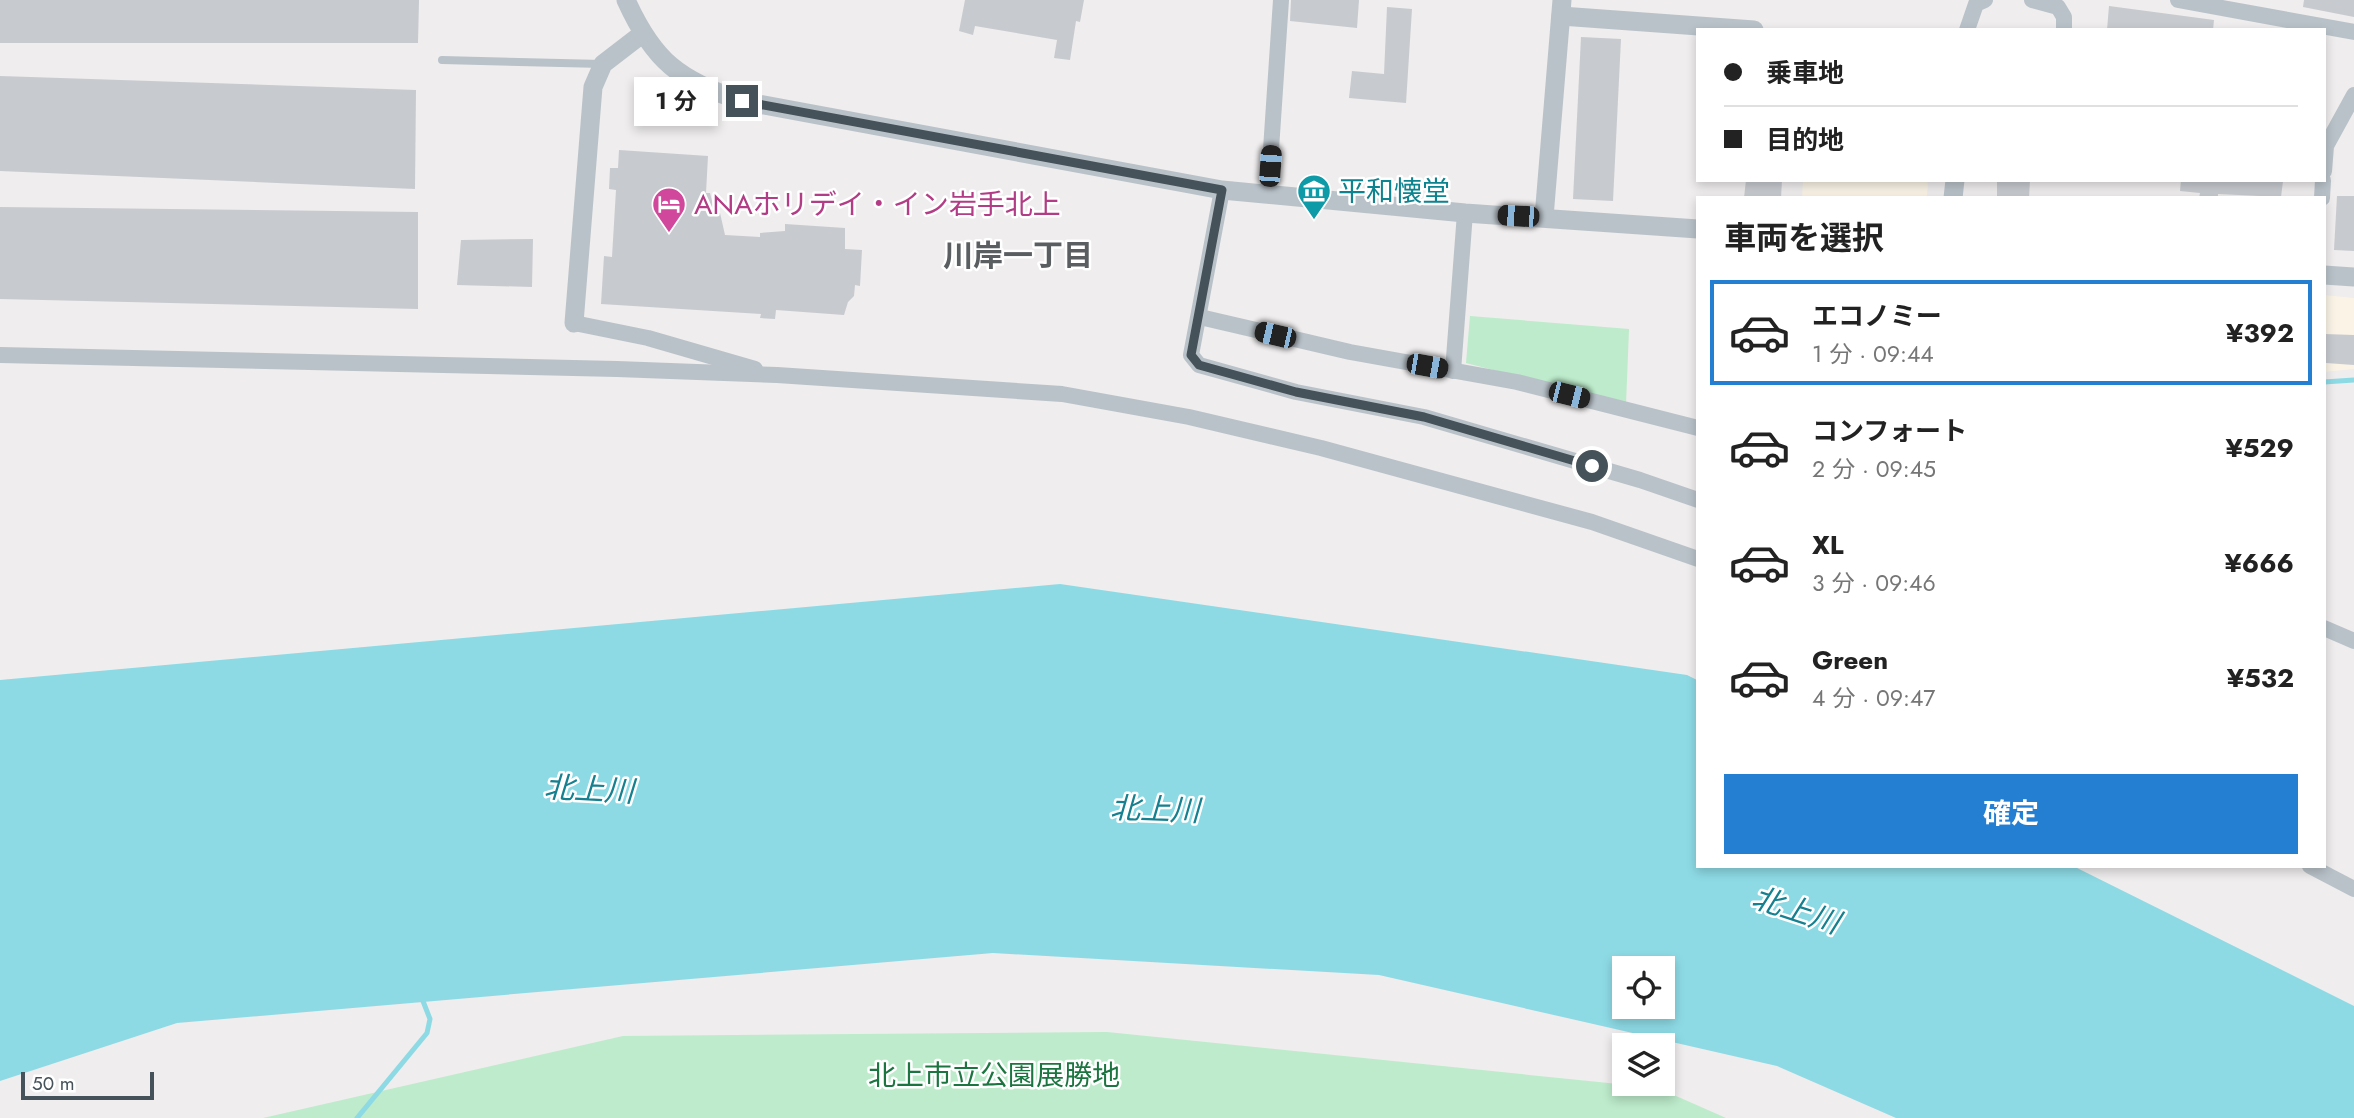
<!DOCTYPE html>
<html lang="ja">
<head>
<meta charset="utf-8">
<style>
  body { margin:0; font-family:Jost,"Noto Sans JP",sans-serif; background:#f2f2f2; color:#222; height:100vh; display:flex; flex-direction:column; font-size:26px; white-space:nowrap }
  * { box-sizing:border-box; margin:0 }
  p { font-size:23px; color:#767676 }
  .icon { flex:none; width:38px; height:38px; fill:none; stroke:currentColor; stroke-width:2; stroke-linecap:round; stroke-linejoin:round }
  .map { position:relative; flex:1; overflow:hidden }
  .side { position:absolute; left:1696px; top:196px; width:630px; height:672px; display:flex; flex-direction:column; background:#fff; border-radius:0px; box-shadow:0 4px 10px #0003 }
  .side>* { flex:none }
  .hud { position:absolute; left:1696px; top:28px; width:630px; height:154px; border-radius:0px; box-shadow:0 4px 10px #0003; display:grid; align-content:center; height:154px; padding:0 28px; background:#fff }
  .fabs { position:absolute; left:1612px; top:956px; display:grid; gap:14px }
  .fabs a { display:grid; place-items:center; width:63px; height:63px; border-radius:0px; background:#fff; box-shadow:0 4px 10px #0003; font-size:35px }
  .scale { position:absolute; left:21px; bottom:18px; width:133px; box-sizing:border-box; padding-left:7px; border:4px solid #465259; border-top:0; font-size:19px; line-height:24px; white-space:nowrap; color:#465259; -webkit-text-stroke:5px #fff; paint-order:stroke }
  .end { position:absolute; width:32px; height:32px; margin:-16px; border:9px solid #465259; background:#fff; box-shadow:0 0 0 4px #fff }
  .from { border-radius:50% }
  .bubble { position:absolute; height:49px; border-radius:0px; background:#fff; box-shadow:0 4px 10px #0003; font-size:23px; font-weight:700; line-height:49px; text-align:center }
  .car { position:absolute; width:21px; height:42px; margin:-21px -10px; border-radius:9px; box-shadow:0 0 5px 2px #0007; background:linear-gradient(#222 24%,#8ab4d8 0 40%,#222 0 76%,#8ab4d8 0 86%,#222 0) }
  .hud b { display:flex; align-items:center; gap:24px; height:66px; font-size:26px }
  .hud b+b { border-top:2px solid #e0e0e0 }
  .hud i { width:18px; height:18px; background:#222 }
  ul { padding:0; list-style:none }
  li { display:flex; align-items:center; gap:21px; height:105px; margin:0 14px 10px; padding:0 14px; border:4px solid transparent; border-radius:0px }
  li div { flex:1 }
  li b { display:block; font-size:26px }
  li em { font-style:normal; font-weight:700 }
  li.active { border-color:#247fd2 }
  li>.icon { width:63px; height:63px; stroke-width:1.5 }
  h2 { padding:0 28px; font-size:32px; line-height:84px }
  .cta { display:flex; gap:14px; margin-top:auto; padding:14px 28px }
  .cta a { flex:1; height:80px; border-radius:0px; background:#247fd2; color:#fff; font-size:28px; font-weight:700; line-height:80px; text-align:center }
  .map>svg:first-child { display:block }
  .commercial { fill:#faf3e6 }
  .green { fill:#bdebcb }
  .water { fill:#8ddae5; fill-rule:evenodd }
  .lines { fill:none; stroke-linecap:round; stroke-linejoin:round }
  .stream { stroke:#8ddae5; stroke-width:5 }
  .building { fill:#c7cacf }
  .service { stroke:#b9c2c9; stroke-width:8 }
  .minor { stroke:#b9c2c9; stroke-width:16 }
  .tertiary { stroke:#b9c2c9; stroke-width:19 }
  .route { stroke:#465259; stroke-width:9 }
  .labels { text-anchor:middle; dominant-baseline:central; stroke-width:5; stroke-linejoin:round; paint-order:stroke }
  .culture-label { font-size:28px; fill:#0d838f; stroke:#fff; text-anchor:start }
  .hotel-label { font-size:28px; fill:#b23c85; stroke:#fff; text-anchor:start }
  .park-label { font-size:28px; fill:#1c7541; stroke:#fff }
  .neighbourhood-label { font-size:30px; font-weight:bold; fill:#5a5e61; stroke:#fff }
  .water-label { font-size:30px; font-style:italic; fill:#15808f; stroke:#fff }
</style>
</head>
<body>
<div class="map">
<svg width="2354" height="1118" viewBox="0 0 2354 1118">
  <rect width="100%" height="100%" fill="#efeded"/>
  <g class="commercial">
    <path d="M 1803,180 L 1928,180 L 1927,198 L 1802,198 Z"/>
    <path d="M 2324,295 L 2354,298 L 2354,369 L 2324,372 Z"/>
  </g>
  <g class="green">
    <path d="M 1470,316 L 1629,329 L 1626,404 L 1466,363 Z"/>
    <path d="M 1107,1032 L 1658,1088 L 1726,1118 L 263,1118 L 623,1036 Z"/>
  </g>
  <path class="water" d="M 1060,584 L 1687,675 L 1697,680 L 1698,866 L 2073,866 L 2354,1006 L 2354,1118 L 1896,1118 L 1777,1066 L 1379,975 L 993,953 L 177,1023 L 0,1081 L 0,680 ZM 1624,968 L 1662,968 L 1662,1006 L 1624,1006 Z"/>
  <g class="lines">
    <g class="stream">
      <path d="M 2324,382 L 2354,380"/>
      <path d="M 357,1118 L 427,1033 L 430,1019 L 421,996"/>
    </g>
  </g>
  <g class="building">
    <path d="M 0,0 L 419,0 L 418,43 L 0,43 Z"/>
    <path d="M 965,0 L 1084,0 L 1080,22 L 1076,21 L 1070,60 L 1054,58 L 1057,40 L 975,26 L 973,35 L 959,31 Z"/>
    <path d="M 1291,0 L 1359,0 L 1357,28 L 1290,21 Z"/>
    <path d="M 2304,0 L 2354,0 L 2354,17 L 2303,7 Z"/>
    <path d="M 2109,6 L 2214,20 L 2213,30 L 2107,30 Z"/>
    <path d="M 1387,7 L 1412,9 L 1406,103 L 1349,98 L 1352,71 L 1384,74 Z"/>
    <path d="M 1581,37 L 1621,39 L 1613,201 L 1573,199 Z"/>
    <path d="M 0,76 L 416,90 L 415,189 L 0,171 Z"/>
    <path d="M 619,150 L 708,156 L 706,193 L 710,193 L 713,205 L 717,206 L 716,212 L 720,213 L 725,235 L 760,237 L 760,233 L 785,231 L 785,224 L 845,228 L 845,249 L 862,250 L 860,286 L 855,285 L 854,296 L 848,302 L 844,315 L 776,310 L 775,319 L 760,318 L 761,314 L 601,304 L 604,256 L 612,257 L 616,190 L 609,189 L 610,168 L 618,168 Z"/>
    <path d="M 1746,180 L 1782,180 L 1781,198 L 1744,198 Z"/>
    <path d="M 1997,180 L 2030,180 L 2029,198 L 1997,198 Z"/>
    <path d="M 2181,180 L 2270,180 L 2283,181 L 2281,197 L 2218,194 L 2218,198 L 2199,198 L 2200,193 L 2180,191 Z"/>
    <path d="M 2337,196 L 2354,196 L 2354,251 L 2334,250 Z"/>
    <path d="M 0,207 L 418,212 L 418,309 L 0,299 Z"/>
    <path d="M 533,239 L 532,287 L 457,285 L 461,240 Z"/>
    <path d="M 2324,334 L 2354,335 L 2354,365 L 2326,363 Z"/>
  </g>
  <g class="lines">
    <path class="service" d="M 442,60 L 603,64"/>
    <g class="minor">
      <path d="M 2032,0 L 2058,7 L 2064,17 L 2064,30"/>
      <path d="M 2178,0 L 2354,32"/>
      <path d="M 1967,30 L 1976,4 L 1985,0"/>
      <path d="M 2324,171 L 2326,146 L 2354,95"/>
      <path d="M 1222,190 L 1191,355 L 1199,365 L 1296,392 L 1424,417 L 1640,480 L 1698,500"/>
      <path d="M 1268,194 L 1281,0"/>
      <path d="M 2322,198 L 2323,180"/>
      <path d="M 1200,317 L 1350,352 L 1517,382 L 1698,428"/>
      <path d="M 574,323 L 648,338 L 755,369"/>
      <path d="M 0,355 L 617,369 L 777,375 L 1062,394 L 1189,417 L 1321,448 L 1592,522 L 1698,559"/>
      <path d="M 1453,371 L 1465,213"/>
      <path d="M 2324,628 L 2354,641"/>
      <path d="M 2310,866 L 2354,889"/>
    </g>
    <g class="tertiary">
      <path d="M 626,0 C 654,62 679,80 742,101 L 1222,190 L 1465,213 L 1698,229"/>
      <path d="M 1561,16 L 1754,30"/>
      <path d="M 1953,198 L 1955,180"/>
      <path d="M 1544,217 L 1562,0"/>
      <path d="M 2324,275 L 2354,277"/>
      <path d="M 574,323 L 593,87 L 603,64 L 642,34"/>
    </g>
  </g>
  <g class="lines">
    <path class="route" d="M 742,101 L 1222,190 L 1191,355 L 1199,365 L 1296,392 L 1424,417 L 1592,466"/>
  </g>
  <defs>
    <g id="museum-pin" transform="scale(1.75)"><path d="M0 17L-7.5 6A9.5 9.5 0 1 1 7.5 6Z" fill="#0f9aa8" stroke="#fff"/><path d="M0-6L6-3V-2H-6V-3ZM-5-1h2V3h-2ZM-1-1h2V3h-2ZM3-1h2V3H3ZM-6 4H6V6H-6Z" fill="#fff"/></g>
    <g id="hotel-pin" transform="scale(1.75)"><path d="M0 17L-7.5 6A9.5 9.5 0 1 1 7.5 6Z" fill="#d1479c" stroke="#fff"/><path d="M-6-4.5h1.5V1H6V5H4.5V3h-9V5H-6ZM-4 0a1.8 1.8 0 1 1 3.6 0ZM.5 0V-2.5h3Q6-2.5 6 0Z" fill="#fff"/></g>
  </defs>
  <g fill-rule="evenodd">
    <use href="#museum-pin" x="1314" y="191"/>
    <use href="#hotel-pin" x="669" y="204"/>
  </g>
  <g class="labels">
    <g class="culture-label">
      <text x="1338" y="191">平和懐堂</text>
    </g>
    <g class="hotel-label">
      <text x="694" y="204">ANAホリデイ・イン岩手北上</text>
    </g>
    <g class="park-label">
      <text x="994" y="1075">北上市立公園展勝地</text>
    </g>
    <g class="neighbourhood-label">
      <text x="1018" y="255">川岸一丁目</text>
    </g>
    <g class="water-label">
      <text transform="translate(589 789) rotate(3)">北上川</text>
      <text transform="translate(1155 809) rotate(2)">北上川</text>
      <text transform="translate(1796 910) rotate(18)">北上川</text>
    </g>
  </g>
</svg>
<div class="fabs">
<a><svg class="icon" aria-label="locate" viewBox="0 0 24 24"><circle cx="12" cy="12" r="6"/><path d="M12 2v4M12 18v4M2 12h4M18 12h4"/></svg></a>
<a><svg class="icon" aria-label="layers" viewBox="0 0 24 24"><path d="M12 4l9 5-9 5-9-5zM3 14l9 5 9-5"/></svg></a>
</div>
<div class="scale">50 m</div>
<i class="end from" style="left:1592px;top:466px"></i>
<i class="end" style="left:742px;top:101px"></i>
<div class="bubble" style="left:634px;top:77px;width:84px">1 分</div>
<i class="car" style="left:1270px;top:166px;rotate:4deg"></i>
<i class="car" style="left:1518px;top:216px;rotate:273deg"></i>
<i class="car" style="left:1275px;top:335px;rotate:283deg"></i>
<i class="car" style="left:1427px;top:366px;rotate:100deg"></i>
<i class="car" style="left:1569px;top:395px;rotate:104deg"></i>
<div class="hud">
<b><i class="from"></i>乗車地</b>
<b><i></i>目的地</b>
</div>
<section class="side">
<h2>車両を選択</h2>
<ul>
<li class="active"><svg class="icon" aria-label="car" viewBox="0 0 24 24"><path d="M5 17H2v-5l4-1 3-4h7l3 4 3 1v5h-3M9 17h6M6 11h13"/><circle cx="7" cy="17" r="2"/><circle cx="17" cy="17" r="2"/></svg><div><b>エコノミー</b><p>1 分 · 09:44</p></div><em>¥392</em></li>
<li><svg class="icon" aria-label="car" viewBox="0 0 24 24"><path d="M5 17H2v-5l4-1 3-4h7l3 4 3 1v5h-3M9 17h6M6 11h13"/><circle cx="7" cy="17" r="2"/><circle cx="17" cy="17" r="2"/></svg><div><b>コンフォート</b><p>2 分 · 09:45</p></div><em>¥529</em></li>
<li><svg class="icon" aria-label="car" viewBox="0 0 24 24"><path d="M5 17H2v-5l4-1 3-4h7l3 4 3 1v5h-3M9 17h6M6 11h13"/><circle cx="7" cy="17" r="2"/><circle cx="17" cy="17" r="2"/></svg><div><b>XL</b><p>3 分 · 09:46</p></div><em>¥666</em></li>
<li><svg class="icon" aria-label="car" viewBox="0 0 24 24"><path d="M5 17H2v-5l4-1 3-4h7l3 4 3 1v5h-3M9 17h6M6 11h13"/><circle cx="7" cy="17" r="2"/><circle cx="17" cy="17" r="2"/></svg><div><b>Green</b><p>4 分 · 09:47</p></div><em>¥532</em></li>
</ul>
<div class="cta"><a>確定</a></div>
</section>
</div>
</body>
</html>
